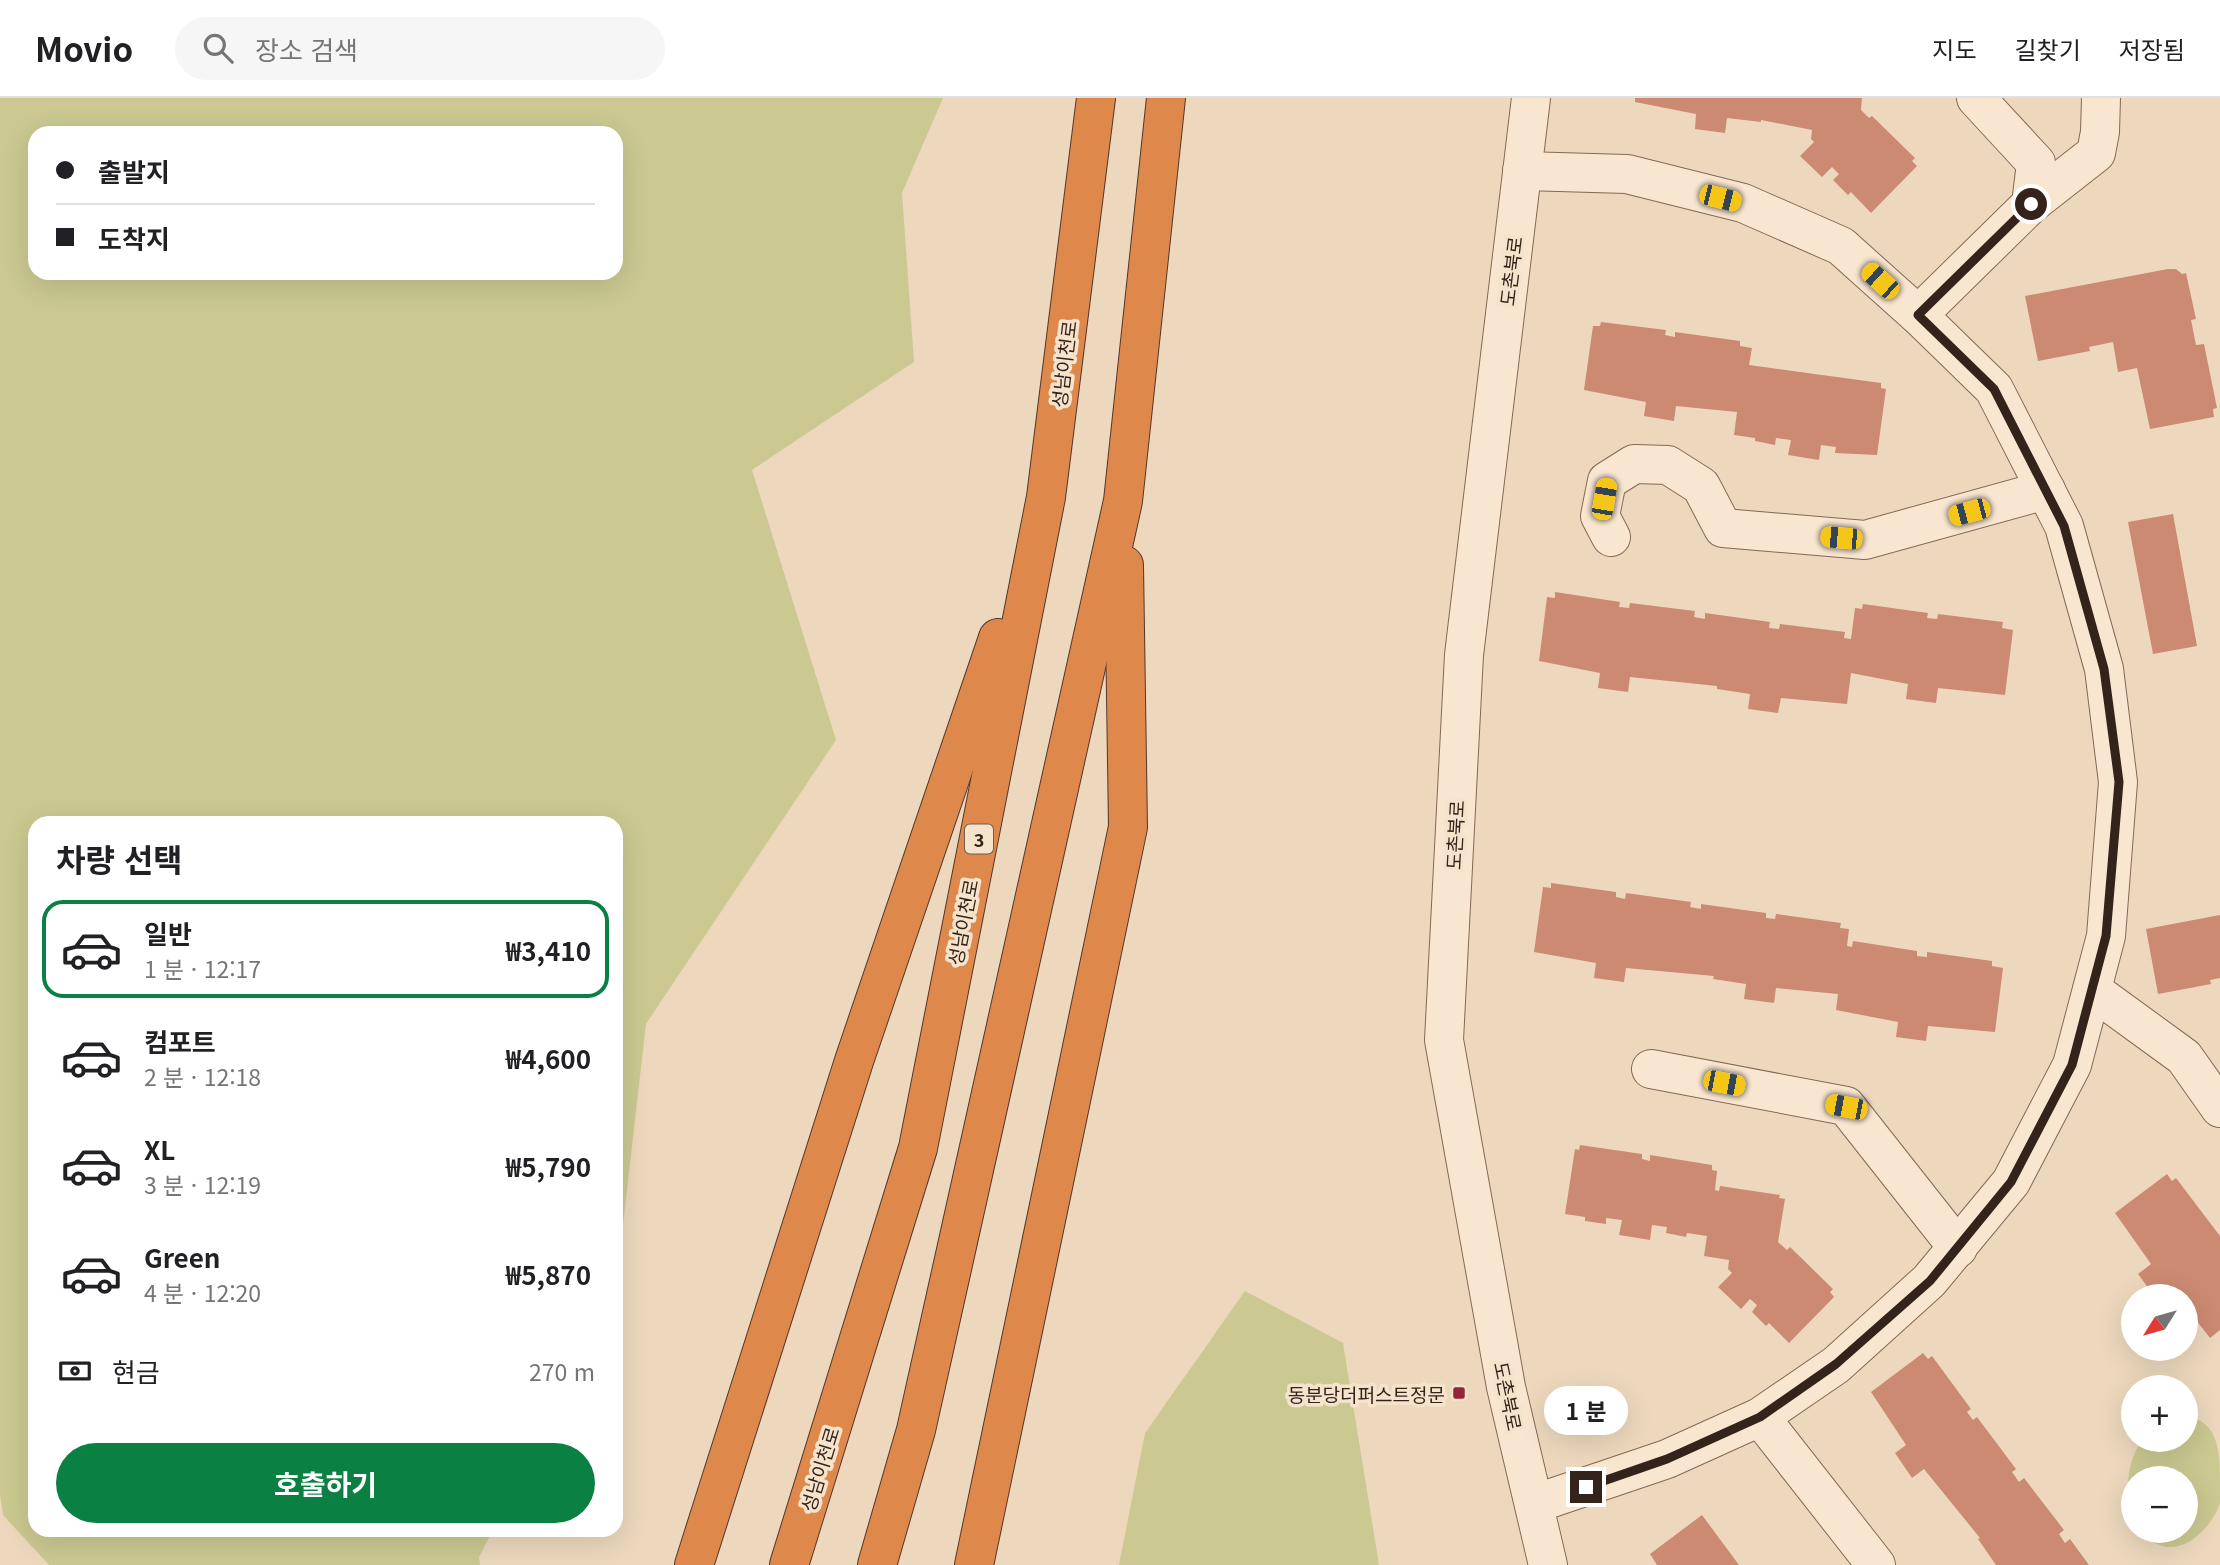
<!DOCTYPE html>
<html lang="ko">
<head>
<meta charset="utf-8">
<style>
  body { margin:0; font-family:Georgia,"Noto Sans KR",serif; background:#f6f6f6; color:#202124; height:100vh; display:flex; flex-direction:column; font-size:26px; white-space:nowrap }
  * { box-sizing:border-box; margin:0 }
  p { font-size:23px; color:#757577 }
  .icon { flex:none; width:38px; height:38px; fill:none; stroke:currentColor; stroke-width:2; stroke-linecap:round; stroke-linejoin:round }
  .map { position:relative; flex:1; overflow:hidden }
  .details { position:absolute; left:28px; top:718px; width:595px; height:721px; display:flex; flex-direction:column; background:#fff; border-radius:21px; box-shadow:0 7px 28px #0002 }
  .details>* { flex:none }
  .banner { position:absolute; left:28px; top:28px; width:595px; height:154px; border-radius:21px; box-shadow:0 7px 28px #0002; display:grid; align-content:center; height:154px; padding:0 28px; background:#fff }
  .needle { width:46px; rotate:233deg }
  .tools { position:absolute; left:2121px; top:1186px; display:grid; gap:14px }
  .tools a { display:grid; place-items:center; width:77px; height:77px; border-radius:50%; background:#fff; box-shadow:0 7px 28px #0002; font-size:35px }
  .end { position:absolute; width:32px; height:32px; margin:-16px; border:9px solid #34231b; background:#fff; box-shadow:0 0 0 4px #fff }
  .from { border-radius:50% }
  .bubble { position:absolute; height:49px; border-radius:24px; background:#fff; box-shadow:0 7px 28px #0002; font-size:23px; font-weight:700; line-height:49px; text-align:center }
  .car { position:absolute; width:21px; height:42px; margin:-21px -10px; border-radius:9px; box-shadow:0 0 5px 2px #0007; background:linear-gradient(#f5c518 24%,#345 0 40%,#f5c518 0 76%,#345 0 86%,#f5c518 0) }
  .banner b { display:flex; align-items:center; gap:24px; height:66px; font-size:26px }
  .banner b+b { border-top:2px solid #e0e0e0 }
  .banner i { width:18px; height:18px; background:#202124 }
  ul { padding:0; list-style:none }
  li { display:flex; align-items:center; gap:21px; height:98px; margin:0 14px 10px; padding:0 14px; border:4px solid transparent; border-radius:21px }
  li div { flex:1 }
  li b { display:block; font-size:26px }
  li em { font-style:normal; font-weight:700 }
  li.current { border-color:#0b8043 }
  li>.icon { width:63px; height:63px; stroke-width:1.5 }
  h2 { padding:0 28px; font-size:32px; line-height:84px }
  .pay { display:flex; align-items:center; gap:18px; height:77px; padding:0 28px; font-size:26px }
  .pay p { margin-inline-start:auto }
  .action { display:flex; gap:14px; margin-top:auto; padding:14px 28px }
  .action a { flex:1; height:80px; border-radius:42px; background:#0b8043; color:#fff; font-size:28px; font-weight:700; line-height:80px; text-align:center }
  header { display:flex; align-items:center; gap:42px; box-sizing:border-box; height:98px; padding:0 35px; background:#fff; border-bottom:2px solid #e0e0e0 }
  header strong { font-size:33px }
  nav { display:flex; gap:38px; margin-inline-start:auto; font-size:24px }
  .search { width:490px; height:63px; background:#f6f6f6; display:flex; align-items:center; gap:18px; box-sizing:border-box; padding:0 24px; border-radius:38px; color:#757577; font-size:26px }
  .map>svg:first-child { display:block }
  .green { fill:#cbc991; fill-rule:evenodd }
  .building { fill:#cc8a72 }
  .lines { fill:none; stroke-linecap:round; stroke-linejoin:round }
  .minor-casing { stroke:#856856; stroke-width:40 }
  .highway-casing { stroke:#52372b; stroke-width:40 }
  .minor { stroke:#f9e6d0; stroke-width:38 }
  .highway { stroke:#df884b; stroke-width:38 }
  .route { stroke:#34231b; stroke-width:9 }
  .poi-dot { fill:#942638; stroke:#f5e3cc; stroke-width:2.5 }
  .labels { text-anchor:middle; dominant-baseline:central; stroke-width:7; stroke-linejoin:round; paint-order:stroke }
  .shield { fill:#f5e3cc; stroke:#6e5d50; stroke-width:2 }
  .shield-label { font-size:18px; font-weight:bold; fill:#34231b }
  .street-label { font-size:19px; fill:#34231b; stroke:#f5e3cc }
  .poi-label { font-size:19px; fill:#34231b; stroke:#f5e3cc; text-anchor:end }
</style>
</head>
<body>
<header>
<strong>Movio</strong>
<div class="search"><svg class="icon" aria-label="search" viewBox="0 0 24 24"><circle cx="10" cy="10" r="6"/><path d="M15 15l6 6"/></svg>장소 검색</div>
<nav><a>지도</a><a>길찾기</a><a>저장됨</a></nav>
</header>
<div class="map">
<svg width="2220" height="1467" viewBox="0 0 2220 1467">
  <rect width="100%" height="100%" fill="#edd8bd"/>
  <g class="green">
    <path d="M 0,0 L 943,0 L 902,95 L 914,264 L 752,372 L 836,642 L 646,926 L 616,1188 L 616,724 L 35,724 L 35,1432 L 493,1432 L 479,1459 L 480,1467 L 49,1467 L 3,1417 L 0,1397 ZM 35,35 L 616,35 L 616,175 L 35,175 Z"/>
    <path d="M 1245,1193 L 1343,1245 L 1379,1467 L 1119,1467 L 1145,1335 Z"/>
    <path d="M 2186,1319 C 2219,1321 2220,1357 2220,1382 C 2220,1389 2220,1397 2220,1404 C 2218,1413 2213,1420 2208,1427 C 2188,1451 2164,1459 2140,1433 L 2186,1433 L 2186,1381 L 2133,1381 L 2133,1419 C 2125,1394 2126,1365 2142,1342 L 2186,1342 Z"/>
  </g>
  <g class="building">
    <path d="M 1635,0 L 1862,0 L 1861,12 L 1869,20 L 1872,18 L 1915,60 L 1912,63 L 1917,68 L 1871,115 L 1851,94 L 1848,97 L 1833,82 L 1839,76 L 1832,69 L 1822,79 L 1800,58 L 1814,44 L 1811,41 L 1812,32 L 1761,22 L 1761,24 L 1727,20 L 1725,35 L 1695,31 L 1696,16 L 1635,4 Z"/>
    <path d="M 2168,171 L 2176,171 L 2182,176 L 2186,175 L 2196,221 L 2191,222 L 2196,247 L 2204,246 L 2217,310 L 2213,311 L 2214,319 L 2150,331 L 2137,270 L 2118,274 L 2113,244 L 2089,249 L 2090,253 L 2038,263 L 2025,198 Z"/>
    <path d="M 1601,224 L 1666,232 L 1665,237 L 1675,239 L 1675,234 L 1740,243 L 1740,248 L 1752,250 L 1749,267 L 1881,285 L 1881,290 L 1886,291 L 1877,357 L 1835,355 L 1836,349 L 1821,347 L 1819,362 L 1788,357 L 1791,342 L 1776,340 L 1775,347 L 1755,343 L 1755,340 L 1734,337 L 1737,314 L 1676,308 L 1674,323 L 1644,318 L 1646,304 L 1584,292 L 1593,228 L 1600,228 Z"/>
    <path d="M 2173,416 L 2197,548 L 2153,556 L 2128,424 Z"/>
    <path d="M 1555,494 L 1620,504 L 1619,509 L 1629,510 L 1630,505 L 1695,513 L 1694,519 L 1705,521 L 1705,515 L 1770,524 L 1769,530 L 1779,531 L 1780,526 L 1845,534 L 1844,540 L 1851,541 L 1855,510 L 1862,511 L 1863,506 L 1928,515 L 1927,520 L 1937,521 L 1938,516 L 2003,524 L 2002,530 L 2013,532 L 2005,597 L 1938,590 L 1936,605 L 1906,601 L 1908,586 L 1851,575 L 1847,606 L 1781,600 L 1778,615 L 1748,611 L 1750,596 L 1717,591 L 1717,588 L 1630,579 L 1628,594 L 1598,590 L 1600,575 L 1539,563 L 1547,499 L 1555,500 Z"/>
    <path d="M 1551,785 L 1616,794 L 1616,799 L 1625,801 L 1626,795 L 1691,804 L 1690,809 L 1701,811 L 1701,806 L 1766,815 L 1766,820 L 1775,821 L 1776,816 L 1841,825 L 1840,830 L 1849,831 L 1847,848 L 1852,849 L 1853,843 L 1917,853 L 1917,858 L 1927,859 L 1927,854 L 1992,863 L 1992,868 L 2003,870 L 1995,934 L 1928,928 L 1926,943 L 1896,939 L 1898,924 L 1836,912 L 1838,896 L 1776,890 L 1774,905 L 1744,901 L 1746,886 L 1713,881 L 1714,878 L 1626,870 L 1624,884 L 1594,880 L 1596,865 L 1534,854 L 1543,789 L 1551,790 Z"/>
    <path d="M 2220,817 L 2220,880 L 2210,882 L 2211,886 L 2158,896 L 2146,831 Z"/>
    <path d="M 1580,1047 L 1642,1056 L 1642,1061 L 1650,1063 L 1650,1057 L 1712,1067 L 1712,1072 L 1717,1073 L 1715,1092 L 1719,1093 L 1720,1088 L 1780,1097 L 1779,1100 L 1785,1101 L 1778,1144 L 1787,1152 L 1790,1149 L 1833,1191 L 1830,1194 L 1834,1199 L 1789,1245 L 1769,1225 L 1766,1228 L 1752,1214 L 1757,1207 L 1750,1201 L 1741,1211 L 1718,1189 L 1732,1175 L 1728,1171 L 1729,1162 L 1704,1158 L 1707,1138 L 1687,1135 L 1686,1139 L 1666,1135 L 1667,1129 L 1652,1127 L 1650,1142 L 1619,1137 L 1622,1122 L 1606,1120 L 1606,1126 L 1585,1123 L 1585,1119 L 1565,1116 L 1575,1051 L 1579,1052 Z"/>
    <path d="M 2167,1076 L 2172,1083 L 2176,1080 L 2220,1138 L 2220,1232 L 2210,1240 L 2192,1217 L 2190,1219 L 2186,1213 L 2186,1199 L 2175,1199 L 2170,1192 L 2160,1199 L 2155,1199 L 2138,1176 L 2151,1166 L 2115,1115 Z"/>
    <path d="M 1923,1255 L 1928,1261 L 1932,1258 L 1971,1311 L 1967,1314 L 1973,1322 L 1977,1319 L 2016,1371 L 2012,1374 L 2019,1384 L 2024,1380 L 2064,1432 L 2059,1436 L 2065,1445 L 2070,1441 L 2089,1467 L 1996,1467 L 1978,1441 L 1980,1440 L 1924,1371 L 1912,1380 L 1895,1355 L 1906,1347 L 1871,1294 Z"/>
    <path d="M 1702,1417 L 1739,1467 L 1657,1467 L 1650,1456 Z"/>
  </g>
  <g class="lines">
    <g class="minor-casing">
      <g id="minor">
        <path d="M 1531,0 L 1464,557 L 1444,942 L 1506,1289 L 1548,1467"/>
        <path d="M 1522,73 L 1627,76 L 1743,105 L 1841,148 L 1918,217 L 1994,291 L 2064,428 L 2104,571 L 2118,684 L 2106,838 L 2072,967 L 2011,1084 L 1929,1183 L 1836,1267 L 1760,1319 L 1667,1361 L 1534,1406"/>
        <path d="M 2031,106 L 2096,55 L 2100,34 L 2101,0"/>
        <path d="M 1918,217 L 2031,106 L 2036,65 L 1976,0"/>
        <path d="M 1611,439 L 1600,418 L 1607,383 L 1634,366 L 1668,367 L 1701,388 L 1723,430 L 1865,442 L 2046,392"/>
        <path d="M 2092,892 L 2184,959 L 2220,1010"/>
        <path d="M 1651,971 L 1846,1008 L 1958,1150"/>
        <path d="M 1760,1319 L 1876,1467"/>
      </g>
    </g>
    <g class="highway-casing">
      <g id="highway">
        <path d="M 694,1467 L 854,963 L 998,540"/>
        <path d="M 789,1467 L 918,1050 L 1046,399 L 1096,0"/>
        <path d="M 877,1467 L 916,1332 L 1123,403 L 1166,0"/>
        <path d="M 974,1467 L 1128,729 L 1124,467"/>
      </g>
    </g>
    <use href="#minor" class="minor"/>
    <use href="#highway" class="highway"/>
  </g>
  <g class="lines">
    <path class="route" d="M 1586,1389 L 1667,1361 L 1760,1319 L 1836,1266 L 1930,1183 L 2011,1084 L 2072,967 L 2106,838 L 2119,684 L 2104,571 L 2064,428 L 1994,291 L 1918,217 L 2031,106"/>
  </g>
  <rect class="poi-dot" x="1452" y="1288" width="14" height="14" rx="3.5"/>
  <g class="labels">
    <rect class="shield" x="965" y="726.5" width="28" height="29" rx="5"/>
    <g class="shield-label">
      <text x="979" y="741">3</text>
    </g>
    <g class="street-label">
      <text transform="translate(1510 173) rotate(-83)">도촌북로</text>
      <text transform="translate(1063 266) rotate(-83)">성남이천로</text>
      <text transform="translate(1454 737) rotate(-87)">도촌북로</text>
      <text transform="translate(962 824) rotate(-79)">성남이천로</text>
      <text transform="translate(1509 1298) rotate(78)">도촌북로</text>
      <text transform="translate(819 1371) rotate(-73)">성남이천로</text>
    </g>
    <g class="poi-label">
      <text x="1445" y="1295">동분당더퍼스트정문</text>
    </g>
  </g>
</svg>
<div class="tools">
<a><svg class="needle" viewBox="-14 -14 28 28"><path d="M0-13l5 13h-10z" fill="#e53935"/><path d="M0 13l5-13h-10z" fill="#757577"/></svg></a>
<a>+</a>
<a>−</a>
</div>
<i class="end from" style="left:2031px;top:106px"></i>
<i class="end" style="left:1586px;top:1389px"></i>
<div class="bubble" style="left:1544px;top:1288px;width:84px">1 분</div>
<i class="car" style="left:1720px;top:100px;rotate:104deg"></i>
<i class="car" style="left:1880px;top:183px;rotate:312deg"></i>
<i class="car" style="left:1604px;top:401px;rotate:10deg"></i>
<i class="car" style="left:1969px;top:414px;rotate:255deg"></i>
<i class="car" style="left:1841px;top:440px;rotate:275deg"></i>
<i class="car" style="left:1724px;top:985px;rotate:101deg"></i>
<i class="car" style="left:1846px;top:1009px;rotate:281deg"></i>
<div class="banner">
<b><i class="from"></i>출발지</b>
<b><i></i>도착지</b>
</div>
<section class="details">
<h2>차량 선택</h2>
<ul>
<li class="current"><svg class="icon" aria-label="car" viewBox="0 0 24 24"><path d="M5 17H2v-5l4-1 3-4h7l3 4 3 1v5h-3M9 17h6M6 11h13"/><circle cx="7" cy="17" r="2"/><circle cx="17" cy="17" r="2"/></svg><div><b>일반</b><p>1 분 · 12:17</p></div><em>₩3,410</em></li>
<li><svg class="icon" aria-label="car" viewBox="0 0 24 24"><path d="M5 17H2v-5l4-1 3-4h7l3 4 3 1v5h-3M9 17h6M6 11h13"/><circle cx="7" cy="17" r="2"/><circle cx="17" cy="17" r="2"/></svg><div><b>컴포트</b><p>2 분 · 12:18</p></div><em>₩4,600</em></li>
<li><svg class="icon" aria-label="car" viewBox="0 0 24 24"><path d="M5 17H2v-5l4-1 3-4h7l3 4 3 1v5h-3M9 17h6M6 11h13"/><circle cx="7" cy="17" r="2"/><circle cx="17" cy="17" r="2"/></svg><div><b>XL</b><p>3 분 · 12:19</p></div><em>₩5,790</em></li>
<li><svg class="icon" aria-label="car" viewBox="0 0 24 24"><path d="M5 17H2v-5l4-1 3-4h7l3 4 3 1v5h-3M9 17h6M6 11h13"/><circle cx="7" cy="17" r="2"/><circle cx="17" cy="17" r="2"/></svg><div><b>Green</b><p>4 분 · 12:20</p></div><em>₩5,870</em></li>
</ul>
<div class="pay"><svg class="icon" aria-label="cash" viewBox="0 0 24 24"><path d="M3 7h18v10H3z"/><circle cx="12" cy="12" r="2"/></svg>현금<p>270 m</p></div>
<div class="action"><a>호출하기</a></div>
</section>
</div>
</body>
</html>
